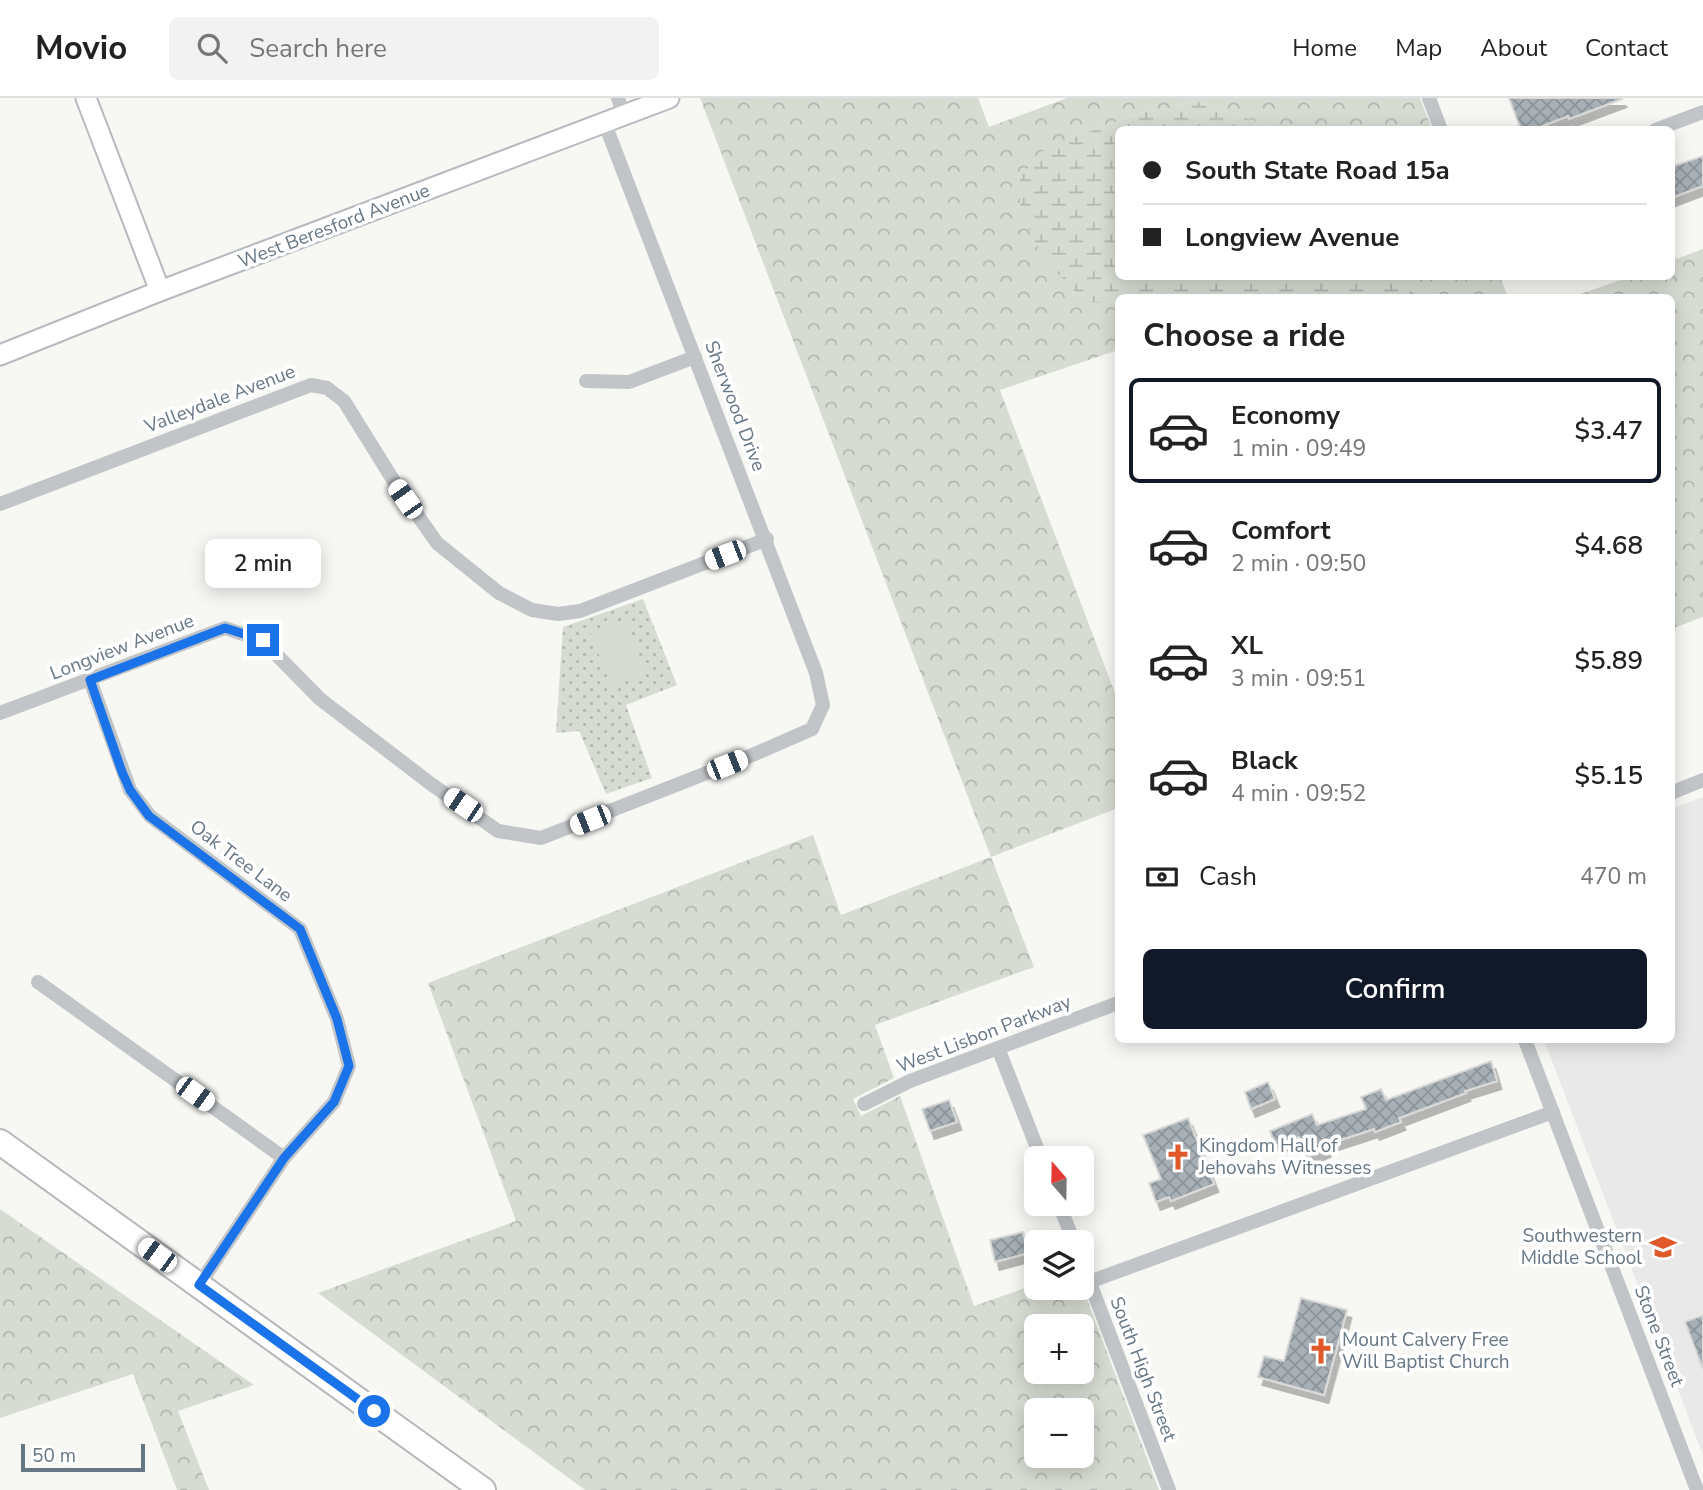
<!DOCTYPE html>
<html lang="en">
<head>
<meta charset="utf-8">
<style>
  body { margin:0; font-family:"Nunito Sans",sans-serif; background:#f2f2f2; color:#222; height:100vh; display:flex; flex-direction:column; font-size:26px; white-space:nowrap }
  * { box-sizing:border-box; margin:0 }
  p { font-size:23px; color:#767676 }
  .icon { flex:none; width:38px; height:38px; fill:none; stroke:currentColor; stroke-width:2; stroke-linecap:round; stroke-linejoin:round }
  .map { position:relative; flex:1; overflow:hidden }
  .drawer { position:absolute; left:1115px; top:196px; width:560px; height:749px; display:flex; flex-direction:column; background:#fff; border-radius:10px; box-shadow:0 4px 18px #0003 }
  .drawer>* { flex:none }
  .banner { position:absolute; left:1115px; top:28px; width:560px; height:154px; border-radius:10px; box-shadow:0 4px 18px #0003; display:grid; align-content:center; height:154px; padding:0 28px; background:#fff }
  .needle { width:46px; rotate:340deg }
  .controls { position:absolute; left:1024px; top:1048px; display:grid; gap:14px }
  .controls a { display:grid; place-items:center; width:70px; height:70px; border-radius:10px; background:#fff; box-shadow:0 4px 18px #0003; font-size:35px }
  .scale { position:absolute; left:21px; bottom:18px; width:124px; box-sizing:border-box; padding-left:7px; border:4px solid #677785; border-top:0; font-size:19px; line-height:24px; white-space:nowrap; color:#677785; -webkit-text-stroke:5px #fff; paint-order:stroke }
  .end { position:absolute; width:32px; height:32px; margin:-16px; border:9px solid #1a73e8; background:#fff; box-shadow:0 0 0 4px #fff }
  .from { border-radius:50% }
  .bubble { position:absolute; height:49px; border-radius:10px; background:#fff; box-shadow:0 4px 18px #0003; font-size:23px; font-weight:600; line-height:49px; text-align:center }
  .car { position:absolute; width:21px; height:42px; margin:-21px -10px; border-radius:9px; box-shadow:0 0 5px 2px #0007; background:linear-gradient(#fff 24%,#345 0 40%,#fff 0 76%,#345 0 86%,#fff 0) }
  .banner b { display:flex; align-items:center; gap:24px; height:66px; font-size:26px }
  .banner b+b { border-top:2px solid #e0e0e0 }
  .banner i { width:18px; height:18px; background:#222 }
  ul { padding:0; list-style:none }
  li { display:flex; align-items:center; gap:21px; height:105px; margin:0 14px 10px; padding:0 14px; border:4px solid transparent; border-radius:10px }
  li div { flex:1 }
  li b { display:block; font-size:26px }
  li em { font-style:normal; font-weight:600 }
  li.on { border-color:#111827 }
  li>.icon { width:63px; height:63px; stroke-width:1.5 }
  h2 { padding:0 28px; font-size:32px; line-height:84px }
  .pay { display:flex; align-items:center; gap:18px; height:77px; padding:0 28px; font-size:26px }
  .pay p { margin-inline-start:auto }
  .button { display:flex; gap:14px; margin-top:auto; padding:14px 28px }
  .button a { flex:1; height:80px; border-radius:10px; background:#111827; color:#fff; font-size:28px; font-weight:600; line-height:80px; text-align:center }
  header { display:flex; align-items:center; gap:42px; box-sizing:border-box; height:98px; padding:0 35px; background:#fff; border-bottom:2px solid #e0e0e0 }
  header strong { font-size:33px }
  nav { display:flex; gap:38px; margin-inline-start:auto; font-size:24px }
  .search { width:490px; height:63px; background:#f2f2f2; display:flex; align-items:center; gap:18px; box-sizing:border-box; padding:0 24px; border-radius:10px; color:#767676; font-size:26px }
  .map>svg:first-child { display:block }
  .built { fill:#e8e9e8 }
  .grass { fill:url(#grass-dots) }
  .forest { fill:url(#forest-crowns); fill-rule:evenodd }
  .wetland { fill:url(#wetland-marsh) }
  .garden { fill:#d7dcd3 }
  .building { fill:url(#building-cross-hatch); stroke:#d9d9d7; stroke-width:2; filter:url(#shadow) }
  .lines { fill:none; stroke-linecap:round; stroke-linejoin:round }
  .secondary-casing { stroke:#b5babf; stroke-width:23 }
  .highway-casing { stroke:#b4b8bb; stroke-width:28 }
  .street { stroke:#c1c5c8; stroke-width:14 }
  .secondary { stroke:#fff; stroke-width:19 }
  .highway { stroke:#fff; stroke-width:24 }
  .route { stroke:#1a73e8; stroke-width:9 }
  .labels { text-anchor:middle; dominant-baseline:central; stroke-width:7; stroke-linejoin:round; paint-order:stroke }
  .street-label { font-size:19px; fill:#677785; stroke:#fff }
  .poi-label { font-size:19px; fill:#677785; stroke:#fff; text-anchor:start }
</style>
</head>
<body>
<header>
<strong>Movio</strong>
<div class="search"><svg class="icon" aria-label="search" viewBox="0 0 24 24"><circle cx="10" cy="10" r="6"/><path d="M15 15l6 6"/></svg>Search here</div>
<nav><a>Home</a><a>Map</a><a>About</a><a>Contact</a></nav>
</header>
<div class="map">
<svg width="1703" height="1392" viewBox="0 0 1703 1392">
  <defs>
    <pattern id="grass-dots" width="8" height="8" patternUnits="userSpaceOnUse" patternTransform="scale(1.75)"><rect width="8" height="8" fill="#d7dcd3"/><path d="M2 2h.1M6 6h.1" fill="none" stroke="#b2b7b1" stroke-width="1.8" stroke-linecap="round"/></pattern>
    <pattern id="forest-crowns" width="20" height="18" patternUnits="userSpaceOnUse" patternTransform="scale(1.75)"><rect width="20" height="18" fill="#d7dcd3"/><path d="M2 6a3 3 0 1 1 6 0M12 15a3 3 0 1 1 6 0" fill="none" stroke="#b2b7b1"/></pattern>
    <pattern id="wetland-marsh" width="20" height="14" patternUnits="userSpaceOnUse" patternTransform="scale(1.75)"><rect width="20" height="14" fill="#d7dcd3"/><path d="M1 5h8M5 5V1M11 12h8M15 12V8" fill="none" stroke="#b2b7b1"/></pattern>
    <pattern id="building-cross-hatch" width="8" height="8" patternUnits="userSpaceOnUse" patternTransform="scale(1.75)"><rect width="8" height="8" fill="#a7b0b6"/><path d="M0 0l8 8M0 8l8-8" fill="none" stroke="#8c949a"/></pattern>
    <filter id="shadow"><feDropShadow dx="4.5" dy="8" stdDeviation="0" flood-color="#0004"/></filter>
  </defs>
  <rect width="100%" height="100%" fill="#f7f7f4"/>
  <path class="built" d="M 1703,699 L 1703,1357 L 1544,942 L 1671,942 L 1671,711 Z"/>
  <path class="grass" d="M 643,501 L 677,587 L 626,607 L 652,680 L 606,696 L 579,633 L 556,635 L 563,529 Z"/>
  <g class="forest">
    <path d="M 700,0 L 978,0 L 989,29 L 1067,0 L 1420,0 L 1432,31 L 1279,31 L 1196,3 L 1137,16 L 1072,40 L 1086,203 L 1118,205 L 1118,252 L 1000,292 L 1118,603 L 1118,710 L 991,759 L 1034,869 L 875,927 L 894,980 L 853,1001 L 861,1018 L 900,998 L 974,1208 L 1036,1186 L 1036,1190 L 1082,1190 L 1082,1188 L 1159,1392 L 585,1392 L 318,1195 L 516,1123 L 428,885 L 813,737 L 841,817 L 991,759 ZM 1036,1228 L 1082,1228 L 1082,1274 L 1036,1274 ZM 1036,1312 L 1082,1312 L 1082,1358 L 1036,1358 Z"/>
    <path d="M 1703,151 L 1703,519 L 1671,531 L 1671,200 L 1572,199 L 1629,179 L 1671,178 L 1671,163 Z"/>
    <path d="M 1401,179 L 1500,179 L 1508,199 L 1411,199 Z"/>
    <path d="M 0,1111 L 254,1287 L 178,1313 L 209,1392 L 177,1392 L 133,1276 L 0,1320 Z"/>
  </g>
  <path class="wetland" d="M 1196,3 L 1279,31 L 1118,32 L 1118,178 L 1401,179 L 1411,199 L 1118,200 L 1118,205 L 1085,204 L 1043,160 L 1020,113 L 1020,80 L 1041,54 L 1072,40 L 1137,16 Z"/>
  <path class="garden" d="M 625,521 L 646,575 L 611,588 L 590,534 Z"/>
  <g class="building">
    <path d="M 1509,0 L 1621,0 L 1622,1 L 1569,21 L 1568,18 L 1532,32 L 1521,32 Z"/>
    <path d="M 1703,58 L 1703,88 L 1671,100 L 1671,69 Z"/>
    <path d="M 1491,963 L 1497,983 L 1465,993 L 1466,995 L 1399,1020 L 1401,1024 L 1375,1034 L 1374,1031 L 1325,1047 L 1326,1051 L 1307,1059 L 1299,1039 L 1276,1048 L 1270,1033 L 1312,1016 L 1317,1027 L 1366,1011 L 1361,999 L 1381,991 L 1386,1002 Z"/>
    <path d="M 1268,984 L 1275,1001 L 1251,1011 L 1245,994 Z"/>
    <path d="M 949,1002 L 957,1024 L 930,1033 L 922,1011 Z"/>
    <path d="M 1188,1020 L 1214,1086 L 1171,1103 L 1169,1099 L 1156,1104 L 1149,1085 L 1161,1081 L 1143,1037 Z"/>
    <path d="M 1023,1134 L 1028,1155 L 995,1164 L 990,1142 Z"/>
    <path d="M 1301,1200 L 1347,1212 L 1324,1297 L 1258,1279 L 1264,1258 L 1284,1263 Z"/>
    <path d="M 1703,1217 L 1703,1268 L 1702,1269 L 1685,1224 Z"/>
  </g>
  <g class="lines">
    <g class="secondary-casing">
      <g id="secondary">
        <path d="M 86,0 L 160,193"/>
        <path d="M 0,257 L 160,193 L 669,0"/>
      </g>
    </g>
    <g class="highway-casing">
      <path id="highway" d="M 0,1044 L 483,1392"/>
    </g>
    <g class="street">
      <path d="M 618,0 L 624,17"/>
      <path d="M 1429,0 L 1441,32"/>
      <path d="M 1655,32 L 1703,14"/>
      <path d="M 586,283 L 629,284 L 695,259"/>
      <path d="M 0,406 L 311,287 L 327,290 L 344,303 L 395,385 L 437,445 L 499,495 L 532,512 L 558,516 L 580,513 L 767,441"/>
      <path d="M 90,582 L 130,692 L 150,718 L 300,831 L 337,921 L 349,968 L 334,1004 L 284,1060 L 199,1187"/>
      <path d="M 0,615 L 225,530 L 263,543 L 320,601 L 431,686 L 498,733 L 541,740 L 750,658 L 812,631 L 823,607 L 816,575 L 605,26"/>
      <path d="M 1671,695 L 1703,682"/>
      <path d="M 38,884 L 284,1060"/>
      <path d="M 1525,942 L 1697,1392"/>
      <path d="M 998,950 L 1041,1060"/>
      <path d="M 864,1006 L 910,983 L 1118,905"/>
      <path d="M 1059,1106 L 1074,1144"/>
      <path d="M 1082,1164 L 1169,1392"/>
      <path d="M 1089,1184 L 1553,1014"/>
    </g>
    <use href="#secondary" class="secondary"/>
    <use href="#highway" class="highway"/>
  </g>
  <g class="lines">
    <path class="route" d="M 263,542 L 225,530 L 90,582 L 122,674 L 130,692 L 149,718 L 300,831 L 337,921 L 349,968 L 334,1004 L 284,1060 L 199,1187 L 374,1313"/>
  </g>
  <defs>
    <g id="church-bare" transform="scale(2.1)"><path d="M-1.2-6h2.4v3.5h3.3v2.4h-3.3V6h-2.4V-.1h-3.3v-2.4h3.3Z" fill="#e1582b" stroke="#fff" stroke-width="2.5" paint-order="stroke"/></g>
    <g id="school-bare" transform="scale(2.1)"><path d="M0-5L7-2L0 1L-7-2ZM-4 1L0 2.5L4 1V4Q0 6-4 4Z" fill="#e1582b" stroke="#fff" stroke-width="2.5" paint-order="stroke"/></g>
  </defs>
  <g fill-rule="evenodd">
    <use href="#church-bare" x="1178" y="1059"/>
    <use href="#school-bare" x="1663" y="1149"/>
    <use href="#church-bare" x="1321" y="1253"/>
  </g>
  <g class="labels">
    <g class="street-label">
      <text transform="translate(334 128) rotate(-21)">West Beresford Avenue</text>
      <text transform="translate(220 301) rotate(-21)">Valleydale Avenue</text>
      <text transform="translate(735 308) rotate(69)">Sherwood Drive</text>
      <text transform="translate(122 549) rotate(-21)">Longview Avenue</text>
      <text transform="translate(241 763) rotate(37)">Oak Tree Lane</text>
      <text transform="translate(984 936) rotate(-21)">West Lisbon Parkway</text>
      <text transform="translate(1659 1238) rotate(69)">Stone Street</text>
      <text transform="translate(1143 1271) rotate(69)">South High Street</text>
    </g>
    <g class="poi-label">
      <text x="1199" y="1048">Kingdom Hall of<tspan x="1199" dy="22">Jehovahs Witnesses</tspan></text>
      <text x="1642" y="1138" text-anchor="end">Southwestern<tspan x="1642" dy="22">Middle School</tspan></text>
      <text x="1342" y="1242">Mount Calvery Free<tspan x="1342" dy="22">Will Baptist Church</tspan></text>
    </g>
  </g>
</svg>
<div class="controls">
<a><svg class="needle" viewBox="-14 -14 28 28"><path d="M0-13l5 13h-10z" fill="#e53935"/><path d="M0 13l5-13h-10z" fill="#767676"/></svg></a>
<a><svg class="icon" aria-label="layers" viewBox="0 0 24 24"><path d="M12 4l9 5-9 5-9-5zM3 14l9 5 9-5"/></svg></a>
<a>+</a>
<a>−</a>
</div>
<div class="scale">50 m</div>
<i class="end from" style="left:374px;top:1313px"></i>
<i class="end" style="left:263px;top:542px"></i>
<div class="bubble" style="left:205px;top:441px;width:116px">2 min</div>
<i class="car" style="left:405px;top:401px;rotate:325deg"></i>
<i class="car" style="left:725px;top:457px;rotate:249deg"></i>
<i class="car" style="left:727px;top:667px;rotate:68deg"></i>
<i class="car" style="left:463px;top:707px;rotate:304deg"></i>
<i class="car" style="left:590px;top:722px;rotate:248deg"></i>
<i class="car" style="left:195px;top:996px;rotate:126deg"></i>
<i class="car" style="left:157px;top:1157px;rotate:306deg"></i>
<div class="banner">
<b><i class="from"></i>South State Road 15a</b>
<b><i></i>Longview Avenue</b>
</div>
<section class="drawer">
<h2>Choose a ride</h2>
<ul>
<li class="on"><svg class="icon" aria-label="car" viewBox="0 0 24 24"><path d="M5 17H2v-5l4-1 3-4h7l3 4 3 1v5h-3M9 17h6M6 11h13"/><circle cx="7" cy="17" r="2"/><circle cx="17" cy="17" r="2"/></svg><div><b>Economy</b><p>1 min · 09:49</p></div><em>$3.47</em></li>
<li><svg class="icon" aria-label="car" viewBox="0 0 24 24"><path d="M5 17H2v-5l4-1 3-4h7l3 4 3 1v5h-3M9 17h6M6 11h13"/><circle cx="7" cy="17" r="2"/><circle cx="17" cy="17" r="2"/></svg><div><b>Comfort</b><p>2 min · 09:50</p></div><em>$4.68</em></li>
<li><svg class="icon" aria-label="car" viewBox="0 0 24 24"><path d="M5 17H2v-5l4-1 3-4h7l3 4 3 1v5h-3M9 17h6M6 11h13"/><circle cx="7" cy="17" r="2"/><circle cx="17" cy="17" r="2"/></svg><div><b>XL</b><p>3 min · 09:51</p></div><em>$5.89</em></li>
<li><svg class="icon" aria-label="car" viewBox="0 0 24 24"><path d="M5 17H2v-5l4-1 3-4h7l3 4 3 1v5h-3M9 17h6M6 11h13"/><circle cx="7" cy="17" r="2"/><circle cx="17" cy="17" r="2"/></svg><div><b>Black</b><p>4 min · 09:52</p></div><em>$5.15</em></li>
</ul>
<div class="pay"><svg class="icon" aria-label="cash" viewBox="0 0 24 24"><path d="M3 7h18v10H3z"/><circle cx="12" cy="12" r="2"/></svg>Cash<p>470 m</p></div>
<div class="button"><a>Confirm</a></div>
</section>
</div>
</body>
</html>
